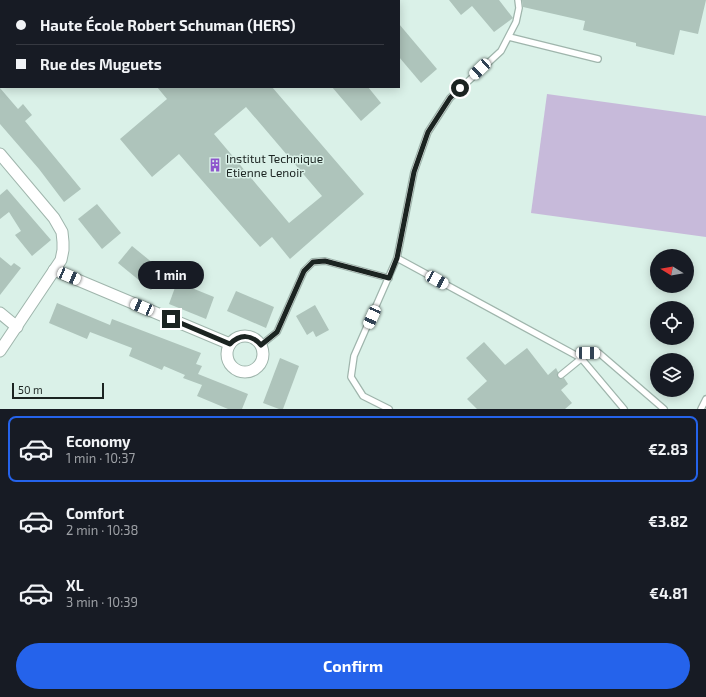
<!DOCTYPE html>
<html lang="en">
<head>
<meta charset="utf-8">
<style>
  body { margin:0; font-family:"Exo 2",sans-serif; background:#20242c; color:#f1f3f6; height:100vh; display:flex; flex-direction:column; font-size:15px; white-space:nowrap }
  * { box-sizing:border-box; margin:0 }
  p { font-size:13px; color:#9ea1a6 }
  .icon { flex:none; width:22px; height:22px; fill:none; stroke:currentColor; stroke-width:2; stroke-linecap:round; stroke-linejoin:round }
  .map { position:relative; height:409px; overflow:hidden }
  .panel { display:flex; flex-direction:column; background:#171b24; flex:1 }
  .panel>* { flex:none }
  .guide { position:absolute; left:0px; top:0px; width:400px; height:88px; box-shadow:0 2px 10px #0003; display:grid; align-content:center; height:88px; padding:0 16px; background:#171b24 }
  .needle { width:26px; rotate:281deg }
  .fabs { position:absolute; left:650px; top:249px; display:grid; gap:8px }
  .fabs a { display:grid; place-items:center; width:44px; height:44px; border-radius:50%; background:#171b24; box-shadow:0 2px 10px #0003; font-size:20px }
  .scale { position:absolute; left:12px; bottom:10px; width:92px; box-sizing:border-box; padding-left:4px; border:2px solid #1b2421; border-top:0; font-size:11px; line-height:14px; white-space:nowrap; color:#1b2421; -webkit-text-stroke:3px #daf1e8; paint-order:stroke }
  .end { position:absolute; width:18px; height:18px; margin:-9px; border:5px solid #1b2421; background:#fff; box-shadow:0 0 0 2px #fff }
  .from { border-radius:50% }
  .bubble { position:absolute; height:28px; border-radius:14px; background:#171b24; box-shadow:0 2px 10px #0003; font-size:13px; font-weight:700; line-height:28px; text-align:center }
  .car { position:absolute; width:12px; height:24px; margin:-12px -6px; border-radius:5px; box-shadow:0 0 3px 1px #0007; background:linear-gradient(#fff 24%,#345 0 40%,#fff 0 76%,#345 0 86%,#fff 0) }
  .guide b { display:flex; align-items:center; gap:14px; height:38px; font-size:15px }
  .guide b+b { border-top:1px solid #363941 }
  .guide i { width:10px; height:10px; background:#f1f3f6 }
  ul { padding:7px 0 0; list-style:none }
  li { display:flex; align-items:center; gap:12px; height:66px; margin:0 8px 6px; padding:0 8px; border:2px solid transparent; border-radius:8px }
  li div { flex:1 }
  li b { display:block; font-size:15px }
  li em { font-style:normal; font-weight:700 }
  li.current { border-color:#2563eb }
  li>.icon { width:36px; height:36px; stroke-width:1.5 }
  .primary-button { display:flex; gap:8px; margin-top:auto; padding:8px 16px }
  .primary-button a { flex:1; height:46px; border-radius:24px; background:#2563eb; color:#fff; font-size:16px; font-weight:700; line-height:46px; text-align:center }
  .map>svg:first-child { display:block }
  .green { fill:#c7bada }
  .building { fill:#aec4bb; fill-rule:evenodd }
  .lines { fill:none; stroke-linecap:round; stroke-linejoin:round }
  .lane-casing { stroke:#9fb5ac; stroke-width:8 }
  .street-casing { stroke:#9fb5ac; stroke-width:13 }
  .lane { stroke:#fff; stroke-width:5.5 }
  .street { stroke:#fff; stroke-width:11 }
  .route { stroke:#1b2421; stroke-width:5 }
  .labels { text-anchor:middle; dominant-baseline:central; stroke-width:3; stroke-linejoin:round; paint-order:stroke }
  .poi-label { font-size:12px; fill:#1b2421; stroke:#daf1e8; text-anchor:start }
</style>
</head>
<body>
<div class="map">
<svg width="706" height="409" viewBox="0 0 706 409">
  <rect width="100%" height="100%" fill="#daf1e8"/>
  <path class="green" d="M 547,94 L 706,116 L 706,237 L 531,213 Z"/>
  <g class="building">
    <path d="M 449,0 L 499,0 L 513,18 L 494,32 L 472,6 L 461,15 Z"/>
    <path d="M 522,0 L 706,0 L 698,34 L 680,30 L 674,55 L 636,46 L 636,43 L 583,30 L 585,21 L 523,7 Z"/>
    <path d="M 399,24 L 437,69 L 421,83 L 399,57 Z"/>
    <path d="M 157,87 L 272,87 L 364,194 L 290,259 L 272,237 L 260,247 L 179,154 L 152,177 L 120,139 L 167,99 ZM 246,107 L 322,196 L 289,223 L 214,134 Z"/>
    <path d="M 332,87 L 368,87 L 381,103 L 361,121 Z"/>
    <path d="M 0,88 L 18,109 L 23,104 L 32,115 L 25,121 L 81,189 L 64,202 L 39,169 L 0,124 Z"/>
    <path d="M 7,189 L 51,240 L 32,256 L 15,235 L 21,231 L 9,212 L 0,219 L 0,195 Z"/>
    <path d="M 97,204 L 121,233 L 102,249 L 78,219 Z"/>
    <path d="M 132,246 L 165,273 L 151,290 L 118,263 Z"/>
    <path d="M 0,257 L 11,266 L 14,263 L 21,268 L 0,295 Z"/>
    <path d="M 177,282 L 214,297 L 206,319 L 169,304 Z"/>
    <path d="M 236,291 L 274,307 L 266,328 L 227,311 Z"/>
    <path d="M 57,303 L 110,325 L 112,319 L 201,353 L 196,364 L 202,366 L 198,374 L 248,394 L 242,409 L 228,409 L 197,396 L 202,385 L 183,378 L 185,375 L 164,366 L 162,370 L 129,356 L 132,348 L 90,332 L 87,339 L 49,323 Z"/>
    <path d="M 315,305 L 329,330 L 316,337 L 313,331 L 307,335 L 296,316 Z"/>
    <path d="M 484,342 L 505,365 L 527,348 L 548,375 L 556,368 L 558,372 L 558,377 L 560,379 L 564,378 L 568,384 L 561,390 L 572,403 L 565,409 L 477,409 L 467,399 L 487,381 L 466,358 Z"/>
    <path d="M 280,358 L 299,366 L 283,409 L 279,409 L 263,403 Z"/>
  </g>
  <g class="lines">
    <g class="lane-casing">
      <g id="lane">
        <path d="M 509,37 L 598,59"/>
        <path d="M 397,258 L 581,358 L 624,409"/>
        <path d="M 261,345 L 277,332 L 304,271 L 313,262 L 325,261 L 389,278"/>
        <path d="M 561,375 L 588,353 L 599,353 L 664,409"/>
        <path d="M 389,409 L 363,396 L 351,377 L 354,356 L 397,258 L 414,172 L 428,132 L 450,98 L 501,51 L 516,22 L 519,8 L 518,0"/>
        <path d="M 701,409 L 706,399"/>
      </g>
    </g>
    <g class="street-casing">
      <g id="street">
        <path d="M 0,154 L 54,218 L 62,232 L 63,242 L 63,250 L 61,260 L 0,351"/>
        <path d="M 54,270 L 230,344"/>
        <path d="M 0,313 L 17,327"/>
        <circle cx="245" cy="354" r="18"/>
      </g>
    </g>
    <use href="#lane" class="lane"/>
    <use href="#street" class="street"/>
  </g>
  <g class="lines">
    <path class="route" d="M 171,319 L 230,344 C 240,334 251,334 261,345 L 277,332 L 304,271 L 313,262 L 325,261 L 389,278 L 397,258 L 414,172 L 428,132 L 450,98 L 460,88"/>
  </g>
  <defs>
    <g id="building-bare" transform="scale(1.08)"><path d="M-4-6H4V6H1V3H-1V6H-4ZM-2.5-4.3h1.7v1.8h-1.7ZM.8-4.3h1.7v1.8H.8ZM-2.5-1h1.7V.8h-1.7ZM.8-1h1.7V.8H.8Z" fill="#8e55cc" stroke="#daf1e8" stroke-width="2.5" paint-order="stroke"/></g>
  </defs>
  <g fill-rule="evenodd">
    <use href="#building-bare" x="215" y="165"/>
  </g>
  <g class="labels">
    <g class="poi-label">
      <text x="226" y="158">Institut Technique<tspan x="226" dy="14">Etienne Lenoir</tspan></text>
    </g>
  </g>
</svg>
<div class="fabs">
<a><svg class="needle" viewBox="-14 -14 28 28"><path d="M0-13l5 13h-10z" fill="#e53935"/><path d="M0 13l5-13h-10z" fill="#9ea1a6"/></svg></a>
<a><svg class="icon" aria-label="locate" viewBox="0 0 24 24"><circle cx="12" cy="12" r="6"/><path d="M12 2v4M12 18v4M2 12h4M18 12h4"/></svg></a>
<a><svg class="icon" aria-label="layers" viewBox="0 0 24 24"><path d="M12 4l9 5-9 5-9-5zM3 14l9 5 9-5"/></svg></a>
</div>
<div class="scale">50 m</div>
<i class="end from" style="left:460px;top:88px"></i>
<i class="end" style="left:171px;top:319px"></i>
<div class="bubble" style="left:138px;top:261px;width:66px">1 min</div>
<i class="car" style="left:480px;top:69px;rotate:227deg"></i>
<i class="car" style="left:69px;top:276px;rotate:113deg"></i>
<i class="car" style="left:437px;top:280px;rotate:119deg"></i>
<i class="car" style="left:142px;top:307px;rotate:293deg"></i>
<i class="car" style="left:372px;top:317px;rotate:204deg"></i>
<i class="car" style="left:588px;top:353px;rotate:91deg"></i>
<div class="guide">
<b><i class="from"></i>Haute École Robert Schuman (HERS)</b>
<b><i></i>Rue des Muguets</b>
</div>
</div>
<section class="panel">
<ul>
<li class="current"><svg class="icon" aria-label="car" viewBox="0 0 24 24"><path d="M5 17H2v-5l4-1 3-4h7l3 4 3 1v5h-3M9 17h6M6 11h13"/><circle cx="7" cy="17" r="2"/><circle cx="17" cy="17" r="2"/></svg><div><b>Economy</b><p>1 min · 10:37</p></div><em>€2.83</em></li>
<li><svg class="icon" aria-label="car" viewBox="0 0 24 24"><path d="M5 17H2v-5l4-1 3-4h7l3 4 3 1v5h-3M9 17h6M6 11h13"/><circle cx="7" cy="17" r="2"/><circle cx="17" cy="17" r="2"/></svg><div><b>Comfort</b><p>2 min · 10:38</p></div><em>€3.82</em></li>
<li><svg class="icon" aria-label="car" viewBox="0 0 24 24"><path d="M5 17H2v-5l4-1 3-4h7l3 4 3 1v5h-3M9 17h6M6 11h13"/><circle cx="7" cy="17" r="2"/><circle cx="17" cy="17" r="2"/></svg><div><b>XL</b><p>3 min · 10:39</p></div><em>€4.81</em></li>
</ul>
<div class="primary-button"><a>Confirm</a></div>
</section>
</body>
</html>
